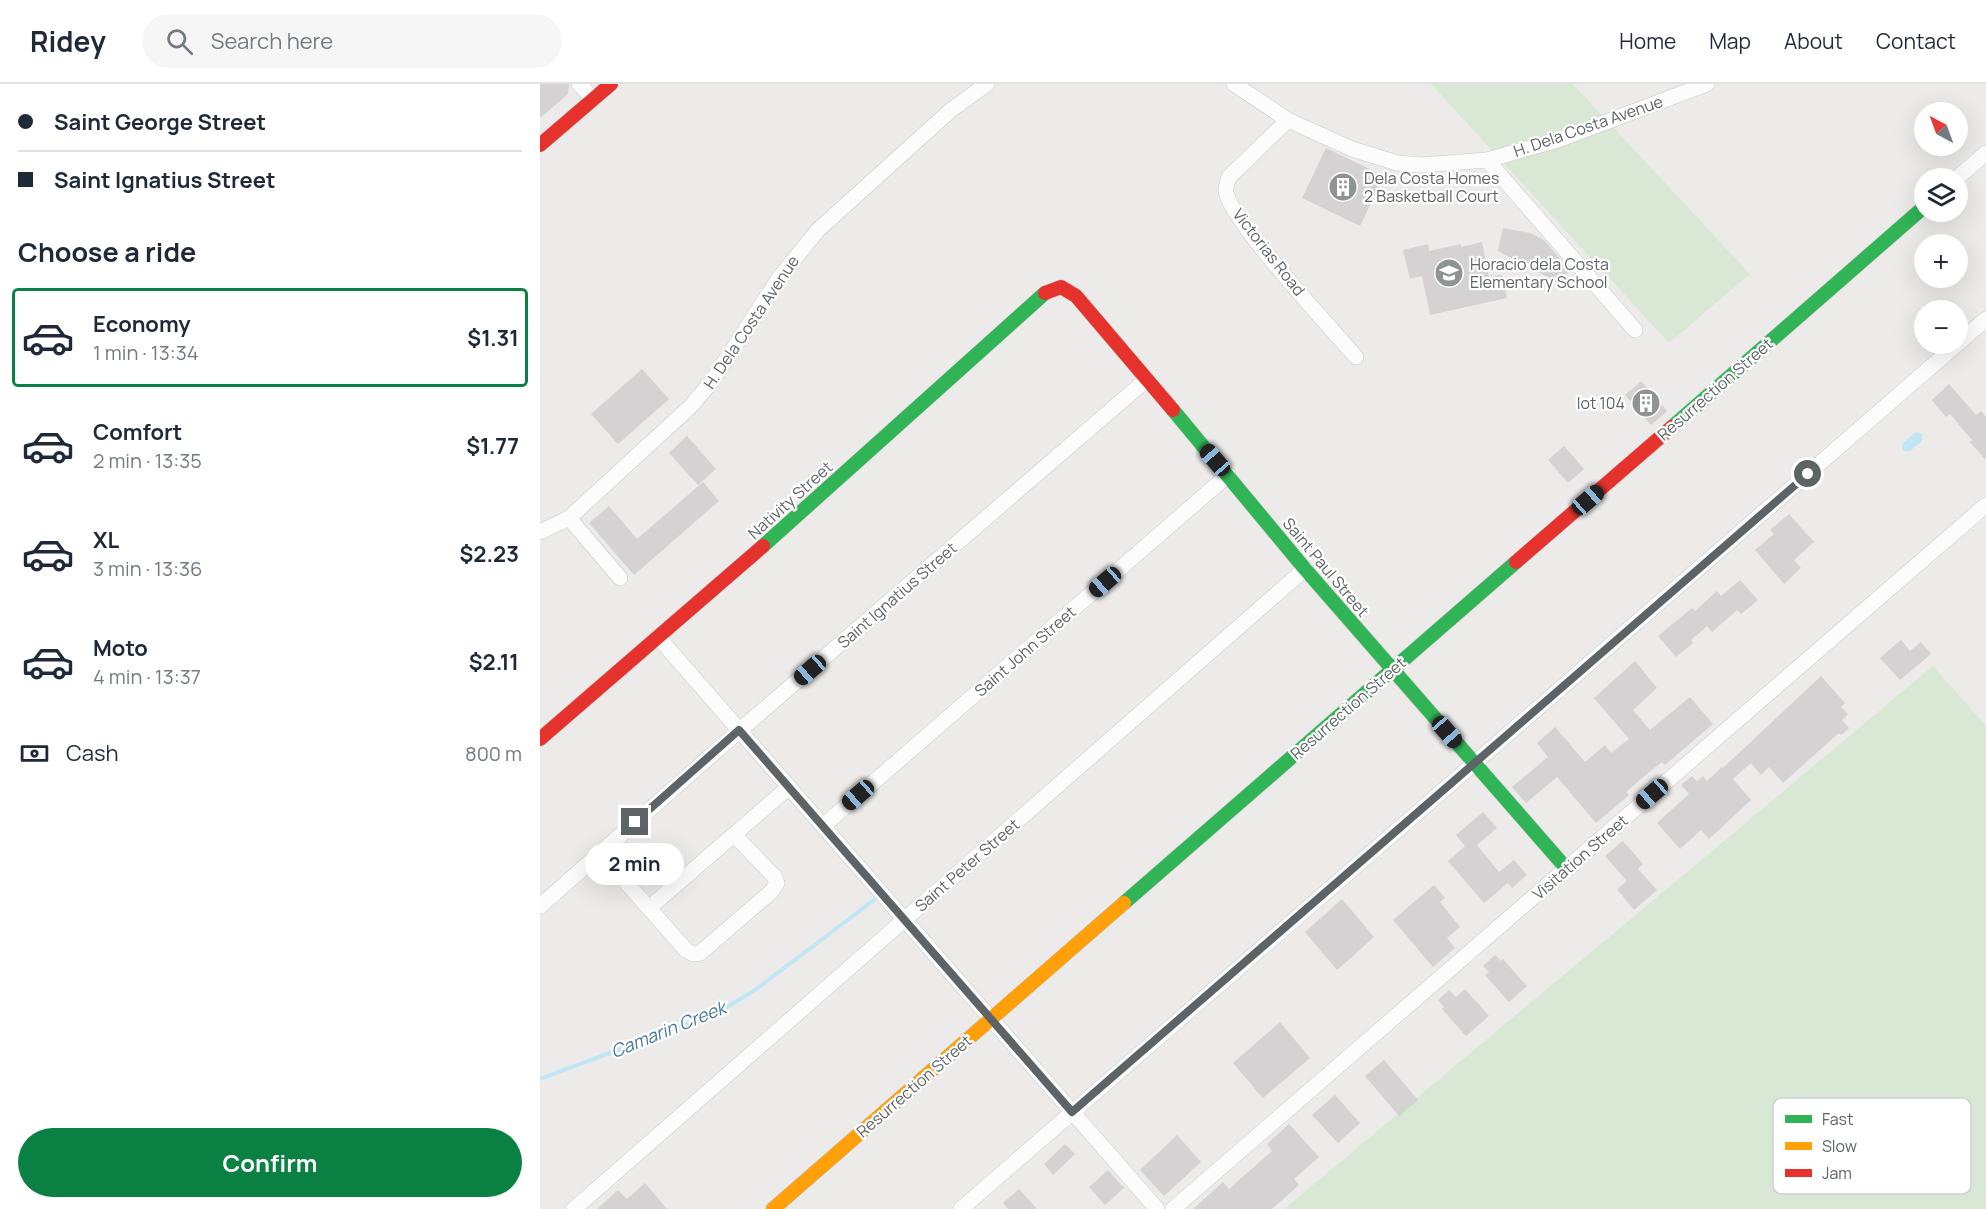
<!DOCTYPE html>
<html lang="en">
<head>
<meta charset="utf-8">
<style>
  body { margin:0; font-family:Manrope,sans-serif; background:#f6f6f7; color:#1f2937; height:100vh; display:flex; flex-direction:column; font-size:22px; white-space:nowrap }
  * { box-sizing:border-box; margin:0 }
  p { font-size:20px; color:#747a83 }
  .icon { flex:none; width:33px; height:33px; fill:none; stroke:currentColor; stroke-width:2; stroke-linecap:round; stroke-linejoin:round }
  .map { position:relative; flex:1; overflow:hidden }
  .side { display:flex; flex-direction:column; background:#fff; width:540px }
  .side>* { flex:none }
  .banner { display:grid; align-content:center; height:132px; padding:0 18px; background:#fff }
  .needle { width:39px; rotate:319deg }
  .controls { position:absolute; left:1374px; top:18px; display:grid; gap:12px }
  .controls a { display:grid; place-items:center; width:54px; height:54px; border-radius:50%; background:#fff; box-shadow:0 6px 24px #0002; font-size:30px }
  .end { position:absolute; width:27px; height:27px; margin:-14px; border:8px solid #5e6366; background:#fff; box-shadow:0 0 0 3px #fff }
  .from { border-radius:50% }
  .bubble { position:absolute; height:42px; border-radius:21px; background:#fff; box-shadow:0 6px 24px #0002; font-size:20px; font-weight:700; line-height:42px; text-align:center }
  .car { position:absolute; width:18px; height:36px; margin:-18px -9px; border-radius:8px; box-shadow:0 0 4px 2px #0007; background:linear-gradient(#222 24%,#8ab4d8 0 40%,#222 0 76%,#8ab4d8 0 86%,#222 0) }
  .banner b { display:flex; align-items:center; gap:21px; height:57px; font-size:22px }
  .banner b+b { border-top:2px solid #e0e1e3 }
  .banner i { width:15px; height:15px; background:#1f2937 }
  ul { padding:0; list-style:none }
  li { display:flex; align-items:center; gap:18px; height:99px; margin:0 12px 9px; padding:0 6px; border:3px solid transparent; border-radius:6px }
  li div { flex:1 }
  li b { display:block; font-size:22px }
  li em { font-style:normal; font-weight:700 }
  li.current { border-color:#0b8043 }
  li>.icon { width:54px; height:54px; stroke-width:1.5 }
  h2 { padding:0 18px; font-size:27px; line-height:72px }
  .pay { display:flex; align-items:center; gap:15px; height:66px; padding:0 18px; font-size:22px }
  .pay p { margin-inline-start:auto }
  .cta { display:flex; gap:12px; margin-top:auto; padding:12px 18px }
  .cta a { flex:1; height:69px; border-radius:36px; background:#0b8043; color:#fff; font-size:24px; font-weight:700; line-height:69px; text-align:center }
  header { display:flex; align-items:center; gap:36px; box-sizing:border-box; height:84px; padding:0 30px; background:#fff; border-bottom:2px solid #e0e1e3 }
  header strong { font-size:28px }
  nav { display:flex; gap:33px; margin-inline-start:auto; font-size:21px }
  .search { width:420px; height:54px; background:#f6f6f7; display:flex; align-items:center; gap:15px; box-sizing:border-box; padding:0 21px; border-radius:33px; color:#747a83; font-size:22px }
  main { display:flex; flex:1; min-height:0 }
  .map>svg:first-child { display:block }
  .green { fill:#d9e8d5 }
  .water { fill:#c0e5f5 }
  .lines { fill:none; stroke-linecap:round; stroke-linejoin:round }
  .stream { stroke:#c0e5f5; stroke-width:4 }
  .building { fill:#d4d2d2 }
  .street-casing { stroke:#c8c8c8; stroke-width:16 }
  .fast-casing { stroke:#c7c8c8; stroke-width:15 }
  .slow-casing { stroke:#c7c8c8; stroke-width:15 }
  .jam-casing { stroke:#c7c8c8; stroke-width:15 }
  .street { stroke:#fcfcfc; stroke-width:15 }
  .fast { stroke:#30b455; stroke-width:14 }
  .slow { stroke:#ff9f0a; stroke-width:14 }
  .jam { stroke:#e5322d; stroke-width:14 }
  .route { stroke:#5e6366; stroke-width:8 }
  .labels { text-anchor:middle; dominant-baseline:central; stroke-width:4.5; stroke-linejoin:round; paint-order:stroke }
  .street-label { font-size:16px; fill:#5e6366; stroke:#fff }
  .poi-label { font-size:16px; fill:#5e6366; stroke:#fff; text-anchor:start }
  .water-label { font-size:18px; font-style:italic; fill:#43789b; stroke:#fff }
  .key { fill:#fff; stroke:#cfd0d1; stroke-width:1.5 }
  .key-label { font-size:16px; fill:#5e6366 }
</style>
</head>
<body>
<header>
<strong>Ridey</strong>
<div class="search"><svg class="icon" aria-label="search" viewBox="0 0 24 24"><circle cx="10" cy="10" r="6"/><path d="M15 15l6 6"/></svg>Search here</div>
<nav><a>Home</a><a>Map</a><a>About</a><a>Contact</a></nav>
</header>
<main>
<section class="side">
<div class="banner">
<b><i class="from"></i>Saint George Street</b>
<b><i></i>Saint Ignatius Street</b>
</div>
<h2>Choose a ride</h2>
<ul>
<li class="current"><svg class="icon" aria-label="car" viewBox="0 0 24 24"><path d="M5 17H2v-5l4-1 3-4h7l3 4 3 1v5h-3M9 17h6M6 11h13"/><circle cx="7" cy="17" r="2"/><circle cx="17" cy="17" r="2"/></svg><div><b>Economy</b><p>1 min · 13:34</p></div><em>$1.31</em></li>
<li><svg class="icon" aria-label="car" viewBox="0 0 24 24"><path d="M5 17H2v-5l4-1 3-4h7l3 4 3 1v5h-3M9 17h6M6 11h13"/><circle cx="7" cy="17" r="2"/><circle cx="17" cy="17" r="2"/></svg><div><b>Comfort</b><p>2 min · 13:35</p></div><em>$1.77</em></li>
<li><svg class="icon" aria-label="car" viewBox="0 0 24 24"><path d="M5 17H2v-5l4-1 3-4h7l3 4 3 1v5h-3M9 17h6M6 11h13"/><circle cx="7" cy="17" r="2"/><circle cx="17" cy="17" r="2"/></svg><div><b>XL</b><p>3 min · 13:36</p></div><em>$2.23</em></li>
<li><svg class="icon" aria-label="car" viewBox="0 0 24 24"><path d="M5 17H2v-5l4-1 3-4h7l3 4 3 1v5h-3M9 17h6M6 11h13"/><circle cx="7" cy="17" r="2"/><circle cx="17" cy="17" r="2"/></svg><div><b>Moto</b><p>4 min · 13:37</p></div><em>$2.11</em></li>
</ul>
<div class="pay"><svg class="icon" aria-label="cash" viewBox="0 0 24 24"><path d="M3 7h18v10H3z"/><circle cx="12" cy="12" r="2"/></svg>Cash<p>800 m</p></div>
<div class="cta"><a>Confirm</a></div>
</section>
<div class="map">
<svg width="1446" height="1125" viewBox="0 0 1446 1125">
  <rect width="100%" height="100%" fill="#edebe9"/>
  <g class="green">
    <path d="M 891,0 L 1033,0 L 1210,190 L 1129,259 Z"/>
    <path d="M 1393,582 L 1446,642 L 1446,1125 L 744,1125 Z"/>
  </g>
  <path class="water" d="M 1376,348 L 1382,350 L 1382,357 L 1370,367 L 1363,367 L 1362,364 L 1363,359 Z"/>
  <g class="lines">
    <path class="stream" d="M 0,995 L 175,930 L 215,906 L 334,816"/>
  </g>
  <g class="building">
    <path d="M 0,0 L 29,0 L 28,10 L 0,34 Z"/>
    <path d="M 786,64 L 844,92 L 820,142 L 762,114 Z"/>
    <path d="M 963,144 L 990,149 L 1004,156 L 1030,186 L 1018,199 L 958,167 Z"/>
    <path d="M 942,158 L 951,203 L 953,192 L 962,191 L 967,214 L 890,231 L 882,192 L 870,195 L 863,166 L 888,160 L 889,167 L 921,160 L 921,163 Z"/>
    <path d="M 102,285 L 129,315 L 78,360 L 51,330 Z"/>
    <path d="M 1101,297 L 1127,327 L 1111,341 L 1085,311 Z"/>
    <path d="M 1409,300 L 1436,331 L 1441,327 L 1446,333 L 1446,376 L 1430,358 L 1432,356 L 1410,330 L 1406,333 L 1392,316 Z"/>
    <path d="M 147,352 L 176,385 L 158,401 L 129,369 Z"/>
    <path d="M 1024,362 L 1044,385 L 1028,399 L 1008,376 Z"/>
    <path d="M 163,398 L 179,417 L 94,491 L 49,439 L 69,422 L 97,455 Z"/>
    <path d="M 1249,430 L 1274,458 L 1254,476 L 1261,484 L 1244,500 L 1215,466 L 1234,450 L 1230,446 Z"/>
    <path d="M 1200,496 L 1218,516 L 1201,530 L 1197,526 L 1172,548 L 1167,542 L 1151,556 L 1153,559 L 1136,573 L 1118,552 L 1152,524 L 1155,527 L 1177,507 L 1181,512 Z"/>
    <path d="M 1361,556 L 1370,567 L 1381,558 L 1391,570 L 1360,596 L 1340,574 Z"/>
    <path d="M 1095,577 L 1117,604 L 1093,626 L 1110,646 L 1150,613 L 1173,640 L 1125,681 L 1122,678 L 1108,689 L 1086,708 L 1089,711 L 1056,739 L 1017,693 L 986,719 L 972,703 L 1008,673 L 997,659 L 1015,643 L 1045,678 L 1065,661 L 1071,669 L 1089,655 L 1054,614 Z"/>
    <path d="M 1281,592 L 1305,619 L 1301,623 L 1308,630 L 1302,636 L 1309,644 L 1301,651 L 1299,649 L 1243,699 L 1229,683 L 1221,691 L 1211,679 L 1193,695 L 1211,716 L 1169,755 L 1161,746 L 1140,765 L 1117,739 L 1149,710 L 1141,701 L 1152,692 L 1157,697 L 1163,692 L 1167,697 L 1182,683 L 1183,684 Z"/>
    <path d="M 943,728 L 957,744 L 937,761 L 959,788 L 974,776 L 987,791 L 972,804 L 968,799 L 944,819 L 908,777 L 925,762 L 916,751 Z"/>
    <path d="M 1083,757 L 1103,780 L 1098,785 L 1117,806 L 1094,826 L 1077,805 L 1087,797 L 1065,772 Z"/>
    <path d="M 894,801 L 905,814 L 900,818 L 920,843 L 907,854 L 915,864 L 893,883 L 853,836 Z"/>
    <path d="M 802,815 L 834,853 L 797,886 L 765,848 Z"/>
    <path d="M 955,871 L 961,877 L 963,875 L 987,902 L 969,918 L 945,891 L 949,888 L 943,882 Z"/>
    <path d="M 925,905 L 949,932 L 926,952 L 902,925 L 904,923 L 898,916 L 909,906 L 916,913 Z"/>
    <path d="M 740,938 L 770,974 L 723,1014 L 693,979 Z"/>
    <path d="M 844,976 L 878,1016 L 859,1032 L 825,992 Z"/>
    <path d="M 795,1011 L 820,1039 L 798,1059 L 772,1031 Z"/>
    <path d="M 749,1040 L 779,1073 L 754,1095 L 759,1101 L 732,1125 L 653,1125 L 683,1098 L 689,1105 L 732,1067 L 727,1060 Z"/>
    <path d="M 637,1051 L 661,1078 L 624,1112 L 600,1086 Z"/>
    <path d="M 525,1060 L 535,1070 L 513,1091 L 504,1080 Z"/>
    <path d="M 568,1086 L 584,1104 L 565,1121 L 549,1103 Z"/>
    <path d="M 105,1099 L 127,1125 L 57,1125 L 78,1106 L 87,1115 Z"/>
    <path d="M 479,1105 L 497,1125 L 468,1125 L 463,1119 Z"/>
  </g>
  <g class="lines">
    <g class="street-casing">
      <g id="street">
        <path d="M 39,0 L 53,15"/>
        <path d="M 694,0 L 748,36 L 812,65 L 857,79 L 882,81 L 947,76 L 1018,56 L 1167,0"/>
        <path d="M 748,36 L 689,93 C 688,97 685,103 686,107 C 687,133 794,247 816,273"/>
        <path d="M 947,76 L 1095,246"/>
        <path d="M 1417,94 L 1446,69"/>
        <path d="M 29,434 L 80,494"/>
        <path d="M 0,448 L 29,434 L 151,322 L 172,297 L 239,194 L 278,146 L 411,26 L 447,0"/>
        <path d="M 118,553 L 617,1125"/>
        <path d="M 283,742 L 688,391"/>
        <path d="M 60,769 L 146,866 L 153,870 L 160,869 L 232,807 L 237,799 L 234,792 L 194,751"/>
        <path d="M 0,822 L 199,647 L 606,296"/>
        <path d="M 109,824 L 249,703"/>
        <path d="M 34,1125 L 765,485"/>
        <path d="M 421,1125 L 1446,235"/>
        <path d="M 633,1125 L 1446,421"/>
      </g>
    </g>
    <g class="fast-casing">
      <g id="fast">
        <path d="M 633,326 L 765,485 L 1026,784"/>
        <path d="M 1132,343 L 1384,123"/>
        <path d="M 223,462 L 505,209"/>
        <path d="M 584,819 L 976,478"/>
      </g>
    </g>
    <g class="slow-casing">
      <path id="slow" d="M 233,1125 L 584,819"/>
    </g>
    <g class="jam-casing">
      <g id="jam">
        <path d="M 0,61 L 71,0"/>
        <path d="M 505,209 L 521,203 L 536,212 L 633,326"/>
        <path d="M 976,478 L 1132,343"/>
        <path d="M 0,655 L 223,462"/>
      </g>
    </g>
    <use href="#street" class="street"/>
    <use href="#fast" class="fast"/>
    <use href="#slow" class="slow"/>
    <use href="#jam" class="jam"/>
  </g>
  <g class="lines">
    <path class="route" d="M 95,738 L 199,646 L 532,1028 L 1268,390"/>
  </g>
  <defs>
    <g id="building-disc" transform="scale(1.5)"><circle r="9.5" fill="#909394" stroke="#fff"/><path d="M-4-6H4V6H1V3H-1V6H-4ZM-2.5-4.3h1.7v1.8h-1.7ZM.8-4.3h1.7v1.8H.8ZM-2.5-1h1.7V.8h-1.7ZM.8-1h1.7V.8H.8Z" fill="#fff"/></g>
    <g id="school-disc" transform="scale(1.5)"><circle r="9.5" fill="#909394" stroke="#fff"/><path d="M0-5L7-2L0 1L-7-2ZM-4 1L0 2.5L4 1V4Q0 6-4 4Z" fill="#fff"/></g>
  </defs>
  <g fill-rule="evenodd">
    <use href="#building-disc" x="803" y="103"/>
    <use href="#school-disc" x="909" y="189"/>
    <use href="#building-disc" x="1106" y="319"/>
  </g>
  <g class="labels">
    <g class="street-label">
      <text transform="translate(1048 42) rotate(-19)">H. Dela Costa Avenue</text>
      <text transform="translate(729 168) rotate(52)">Victorias Road</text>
      <text transform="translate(211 238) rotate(-56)">H. Dela Costa Avenue</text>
      <text transform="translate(1175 305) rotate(-41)">Resurrection Street</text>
      <text transform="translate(250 416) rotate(-42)">Nativity Street</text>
      <text transform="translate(786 483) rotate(50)">Saint Paul Street</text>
      <text transform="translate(357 511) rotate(-41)">Saint Ignatius Street</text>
      <text transform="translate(485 567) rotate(-41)">Saint John Street</text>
      <text transform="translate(808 624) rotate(-41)">Resurrection Street</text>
      <text transform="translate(1040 773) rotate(-41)">Visitation Street</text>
      <text transform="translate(427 781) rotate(-41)">Saint Peter Street</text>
      <text transform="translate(374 1002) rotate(-41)">Resurrection Street</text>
    </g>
    <g class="poi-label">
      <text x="824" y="94">Dela Costa Homes<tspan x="824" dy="18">2 Basketball Court</tspan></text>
      <text x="930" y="180">Horacio dela Costa<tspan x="930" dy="18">Elementary School</tspan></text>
      <text x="1085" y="319" text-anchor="end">lot 104</text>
    </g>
    <g class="water-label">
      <text transform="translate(128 945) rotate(-22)">Camarin Creek</text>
    </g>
  </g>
  <rect x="1233" y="1014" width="198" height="96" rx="9" class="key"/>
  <rect x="1245" y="1031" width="27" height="8" fill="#30b455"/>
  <rect x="1245" y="1058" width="27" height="8" fill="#ff9f0a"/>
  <rect x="1245" y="1085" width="27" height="8" fill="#e5322d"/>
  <g class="key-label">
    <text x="1282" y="1041">Fast</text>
    <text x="1282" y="1068">Slow</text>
    <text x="1282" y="1095">Jam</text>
  </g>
</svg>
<div class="controls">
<a><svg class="needle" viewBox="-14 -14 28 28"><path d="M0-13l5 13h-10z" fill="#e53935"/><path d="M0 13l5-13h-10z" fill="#747a83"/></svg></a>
<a><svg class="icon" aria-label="layers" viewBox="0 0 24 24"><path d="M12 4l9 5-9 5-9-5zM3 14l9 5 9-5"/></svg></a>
<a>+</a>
<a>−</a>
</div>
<i class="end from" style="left:1268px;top:390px"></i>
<i class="end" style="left:95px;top:738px"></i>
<div class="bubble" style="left:45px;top:759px;width:99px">2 min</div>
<i class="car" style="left:675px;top:376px;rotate:319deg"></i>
<i class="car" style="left:1048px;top:416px;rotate:49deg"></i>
<i class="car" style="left:565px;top:498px;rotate:229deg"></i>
<i class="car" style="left:270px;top:586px;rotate:229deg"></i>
<i class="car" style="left:907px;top:648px;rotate:139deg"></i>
<i class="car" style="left:1112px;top:710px;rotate:229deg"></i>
<i class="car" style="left:318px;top:711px;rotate:229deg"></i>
</div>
</main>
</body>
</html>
